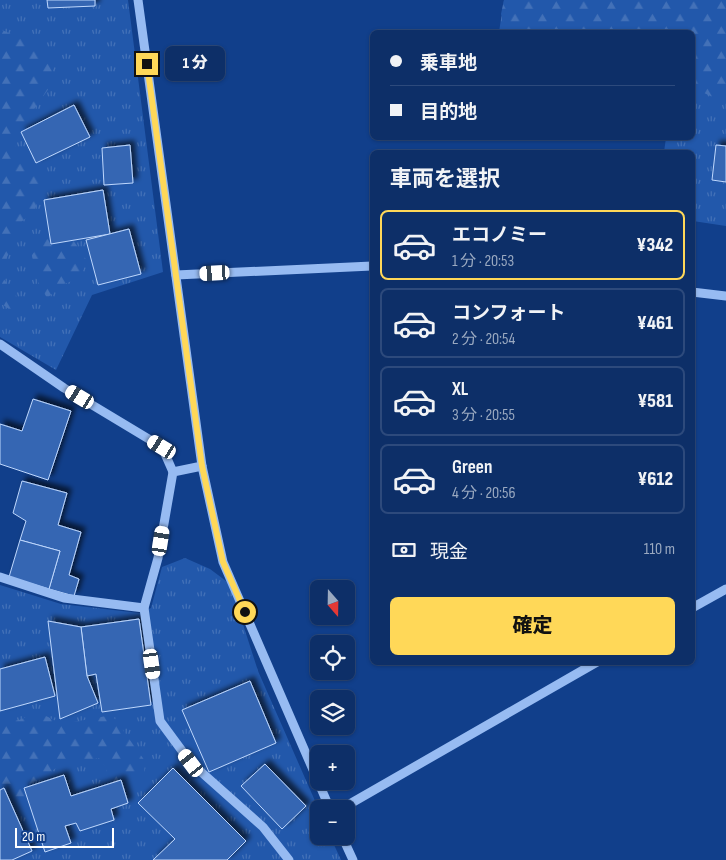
<!DOCTYPE html>
<html lang="ja">
<head>
<meta charset="utf-8">
<style>
  body { margin:0; font-family:"Sofia Sans Condensed","Noto Sans JP",sans-serif; background:#1b3b71; color:#f1f3f6; height:100vh; display:flex; flex-direction:column; font-size:19px; white-space:nowrap }
  * { box-sizing:border-box; margin:0 }
  p { font-size:16px; color:#9aa9c0 }
  .icon { flex:none; width:28px; height:28px; fill:none; stroke:currentColor; stroke-width:2; stroke-linecap:round; stroke-linejoin:round }
  .map { position:relative; flex:1; overflow:hidden }
  .sheet { position:absolute; left:370px; top:150px; width:325px; height:515px; display:flex; flex-direction:column; background:#0d2f68; border-radius:8px; box-shadow:0 1px 4px #0004,0 0 0 1px #2d4a7c }
  .sheet>* { flex:none }
  .hud { position:absolute; left:370px; top:30px; width:325px; height:110px; border-radius:8px; box-shadow:0 1px 4px #0004,0 0 0 1px #2d4a7c; display:grid; align-content:center; height:110px; padding:0 20px; background:#0d2f68 }
  .needle { width:32px; rotate:160deg }
  .buttons { position:absolute; left:310px; top:580px; display:grid; gap:10px }
  .buttons a { display:grid; place-items:center; width:45px; height:45px; border-radius:8px; background:#0d2f68; box-shadow:0 1px 4px #0004,0 0 0 1px #2d4a7c; font-size:25px }
  .scale { position:absolute; left:15px; bottom:12px; width:99px; box-sizing:border-box; padding-left:5px; border:2px solid #fff; border-top:0; font-size:14px; line-height:18px; white-space:nowrap; color:#fff; -webkit-text-stroke:4px #113f8b; paint-order:stroke }
  .end { position:absolute; width:22px; height:22px; margin:-11px; border:6px solid #ffd858; background:#111; box-shadow:0 0 0 2px #111 }
  .from { border-radius:50% }
  .bubble { position:absolute; height:35px; border-radius:8px; background:#0d2f68; box-shadow:0 1px 4px #0004,0 0 0 1px #2d4a7c; font-size:16px; font-weight:800; line-height:35px; text-align:center }
  .car { position:absolute; width:15px; height:30px; margin:-15px -8px; border-radius:6px; box-shadow:0 0 4px 1px #0007; background:linear-gradient(#fff 24%,#345 0 40%,#fff 0 76%,#345 0 86%,#fff 0) }
  .hud b { display:flex; align-items:center; gap:18px; height:48px; font-size:19px }
  .hud b+b { border-top:1px solid #2d4a7c }
  .hud i { width:12px; height:12px; background:#f1f3f6 }
  ul { padding:0; list-style:none }
  li { display:flex; align-items:center; gap:15px; height:70px; margin:0 10px 8px; padding:0 10px; border:2px solid #2d4a7c; border-radius:8px }
  li div { flex:1 }
  li b { display:block; font-size:19px }
  li em { font-style:normal; font-weight:800 }
  li.active { border-color:#ffd858 }
  li>.icon { width:45px; height:45px; stroke-width:1.5 }
  h2 { padding:0 20px; font-size:22px; line-height:60px }
  .pay { display:flex; align-items:center; gap:12px; height:55px; padding:0 20px; font-size:19px }
  .pay p { margin-inline-start:auto }
  .button { display:flex; gap:10px; margin-top:auto; padding:10px 20px }
  .button a { flex:1; height:58px; border-radius:8px; background:#ffd858; color:#111; font-size:20px; font-weight:800; line-height:58px; text-align:center }
  .map>svg:first-child { display:block }
  .grass { fill:url(#grass-tufts) }
  .forest { fill:url(#forest-firs) }
  .building { fill:#3466b3; stroke:#bed7fd; filter:url(#shadow) }
  .lines { fill:none; stroke-linecap:round; stroke-linejoin:round }
  .minor { stroke:#97bbf2; stroke-width:9 }
  .route { stroke:#ffd858; stroke-width:6 }
</style>
</head>
<body>
<div class="map">
<svg width="726" height="860" viewBox="0 0 726 860">
  <defs>
    <pattern id="grass-tufts" width="24" height="20" patternUnits="userSpaceOnUse" patternTransform="scale(1.25)"><rect width="24" height="20" fill="#2258ab"/><path d="M3 7l-1-3M5 7V3M7 7l1-3M15 17l-1-3M17 17v-4M19 17l1-3" fill="none" stroke="#4371b8"/></pattern>
    <pattern id="forest-firs" width="22" height="20" patternUnits="userSpaceOnUse" patternTransform="scale(1.25)"><rect width="22" height="20" fill="#2258ab"/><path d="M5 1l3.5 6h-7zM16 11l3.5 6h-7z" fill="#4371b8"/></pattern>
    <filter id="shadow"><feDropShadow dx="4.5" dy="-4.5" stdDeviation="2.5" flood-color="#0009"/></filter>
  </defs>
  <rect width="100%" height="100%" fill="#113f8b"/>
  <g class="grass">
    <path d="M 0,0 L 128,0 L 163,272 L 92,295 L 56,370 L 0,337 Z"/>
    <path d="M 504,0 L 726,0 L 726,226 L 693,221 L 692,152 L 664,152 L 666,138 L 692,138 L 692,32 L 499,32 Z"/>
    <path d="M 185,558 L 210,569 L 230,584 L 258,671 L 319,810 L 319,836 L 330,836 L 341,860 L 0,860 L 0,585 L 61,604 L 139,613 L 151,608 L 162,567 Z"/>
  </g>
  <g class="forest">
    <path d="M 504,0 L 726,0 L 726,103 L 693,88 L 692,32 L 507,32 L 501,14 Z"/>
    <path d="M 0,25 L 2,30 L 36,45 L 53,64 L 52,84 L 12,140 L 28,168 L 44,183 L 34,212 L 21,222 L 11,250 L 0,269 Z"/>
    <path d="M 44,239 L 73,240 L 87,261 L 80,278 L 64,284 L 47,298 L 36,278 L 32,255 Z"/>
    <path d="M 0,274 L 20,301 L 14,312 L 0,303 Z"/>
    <path d="M 38,712 L 62,724 L 112,715 L 145,761 L 144,775 L 124,790 L 109,784 L 106,768 L 99,758 L 61,765 L 24,788 L 26,801 L 11,805 L 0,778 L 0,723 L 19,720 Z"/>
  </g>
  <g class="building">
    <path d="M 47,0 L 95,0 L 95,6 L 48,8 Z"/>
    <path d="M 74,105 L 90,137 L 36,163 L 21,132 Z"/>
    <path d="M 130,145 L 133,183 L 104,185 L 102,148 Z"/>
    <path d="M 716,145 L 726,146 L 726,182 L 712,180 Z"/>
    <path d="M 103,190 L 110,234 L 51,244 L 44,200 Z"/>
    <path d="M 129,229 L 141,274 L 98,285 L 86,240 Z"/>
    <path d="M 33,399 L 71,411 L 48,480 L 0,464 L 0,424 L 22,431 Z"/>
    <path d="M 22,481 L 67,493 L 58,525 L 81,532 L 69,575 L 79,579 L 74,596 L 49,589 L 60,551 L 20,540 L 26,521 L 13,513 Z"/>
    <path d="M 20,540 L 60,551 L 49,589 L 9,577 Z"/>
    <path d="M 139,619 L 151,705 L 102,712 L 96,674 L 87,676 L 81,627 Z"/>
    <path d="M 48,621 L 81,627 L 87,676 L 98,703 L 60,719 Z"/>
    <path d="M 45,657 L 55,696 L 0,711 L 0,669 Z"/>
    <path d="M 250,681 L 276,743 L 209,772 L 182,710 Z"/>
    <path d="M 265,764 L 306,806 L 282,829 L 241,786 Z"/>
    <path d="M 173,768 L 246,841 L 227,860 L 153,860 L 175,839 L 138,803 Z"/>
    <path d="M 64,775 L 71,796 L 121,780 L 128,803 L 111,809 L 114,820 L 80,831 L 76,823 L 65,826 L 71,843 L 45,852 L 24,788 Z"/>
    <path d="M 4,788 L 32,851 L 12,860 L 0,860 L 0,790 Z"/>
  </g>
  <g class="lines">
    <g class="minor">
      <path d="M 138,0 L 202,466 L 223,562 L 330,809"/>
      <path d="M 176,275 L 372,266"/>
      <path d="M 692,292 L 726,296"/>
      <path d="M 0,344 L 64,388 L 162,447 L 173,472"/>
      <path d="M 202,466 L 173,472 L 158,558 L 144,608 L 160,721 L 191,763 L 263,827 L 289,860"/>
      <path d="M 0,577 L 64,598 L 144,608"/>
      <path d="M 692,608 L 726,589"/>
      <path d="M 341,809 L 597,662"/>
      <path d="M 342,836 L 353,860"/>
    </g>
  </g>
  <g class="lines">
    <path class="route" d="M 147,64 L 202,466 L 223,562 L 245,612"/>
  </g>
</svg>
<div class="buttons">
<a><svg class="needle" viewBox="-14 -14 28 28"><path d="M0-13l5 13h-10z" fill="#e53935"/><path d="M0 13l5-13h-10z" fill="#9aa9c0"/></svg></a>
<a><svg class="icon" aria-label="locate" viewBox="0 0 24 24"><circle cx="12" cy="12" r="6"/><path d="M12 2v4M12 18v4M2 12h4M18 12h4"/></svg></a>
<a><svg class="icon" aria-label="layers" viewBox="0 0 24 24"><path d="M12 4l9 5-9 5-9-5zM3 14l9 5 9-5"/></svg></a>
<a>+</a>
<a>−</a>
</div>
<div class="scale">20 m</div>
<i class="end from" style="left:245px;top:612px"></i>
<i class="end" style="left:147px;top:64px"></i>
<div class="bubble" style="left:165px;top:46px;width:60px">1 分</div>
<i class="car" style="left:215px;top:273px;rotate:267deg"></i>
<i class="car" style="left:80px;top:397px;rotate:301deg"></i>
<i class="car" style="left:162px;top:447px;rotate:301deg"></i>
<i class="car" style="left:161px;top:541px;rotate:9deg"></i>
<i class="car" style="left:152px;top:664px;rotate:172deg"></i>
<i class="car" style="left:191px;top:763px;rotate:323deg"></i>
<div class="hud">
<b><i class="from"></i>乗車地</b>
<b><i></i>目的地</b>
</div>
<section class="sheet">
<h2>車両を選択</h2>
<ul>
<li class="active"><svg class="icon" aria-label="car" viewBox="0 0 24 24"><path d="M5 17H2v-5l4-1 3-4h7l3 4 3 1v5h-3M9 17h6M6 11h13"/><circle cx="7" cy="17" r="2"/><circle cx="17" cy="17" r="2"/></svg><div><b>エコノミー</b><p>1 分 · 20:53</p></div><em>¥342</em></li>
<li><svg class="icon" aria-label="car" viewBox="0 0 24 24"><path d="M5 17H2v-5l4-1 3-4h7l3 4 3 1v5h-3M9 17h6M6 11h13"/><circle cx="7" cy="17" r="2"/><circle cx="17" cy="17" r="2"/></svg><div><b>コンフォート</b><p>2 分 · 20:54</p></div><em>¥461</em></li>
<li><svg class="icon" aria-label="car" viewBox="0 0 24 24"><path d="M5 17H2v-5l4-1 3-4h7l3 4 3 1v5h-3M9 17h6M6 11h13"/><circle cx="7" cy="17" r="2"/><circle cx="17" cy="17" r="2"/></svg><div><b>XL</b><p>3 分 · 20:55</p></div><em>¥581</em></li>
<li><svg class="icon" aria-label="car" viewBox="0 0 24 24"><path d="M5 17H2v-5l4-1 3-4h7l3 4 3 1v5h-3M9 17h6M6 11h13"/><circle cx="7" cy="17" r="2"/><circle cx="17" cy="17" r="2"/></svg><div><b>Green</b><p>4 分 · 20:56</p></div><em>¥612</em></li>
</ul>
<div class="pay"><svg class="icon" aria-label="cash" viewBox="0 0 24 24"><path d="M3 7h18v10H3z"/><circle cx="12" cy="12" r="2"/></svg>現金<p>110 m</p></div>
<div class="button"><a>確定</a></div>
</section>
</div>
</body>
</html>
